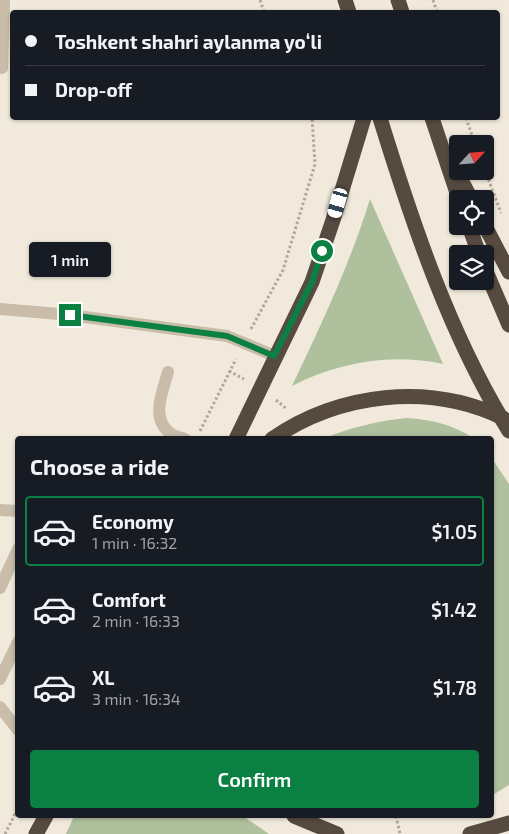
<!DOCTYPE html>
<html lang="en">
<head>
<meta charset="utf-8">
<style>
  body { margin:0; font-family:"Exo 2",sans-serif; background:#20242c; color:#f1f3f6; height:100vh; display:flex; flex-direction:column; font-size:19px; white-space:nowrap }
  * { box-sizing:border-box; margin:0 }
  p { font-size:16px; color:#9ea1a6 }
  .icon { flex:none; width:28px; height:28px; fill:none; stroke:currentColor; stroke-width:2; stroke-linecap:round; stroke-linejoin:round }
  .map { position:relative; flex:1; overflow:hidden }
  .sheet { position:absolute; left:15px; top:436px; width:479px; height:382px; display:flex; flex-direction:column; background:#171b24; border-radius:5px; box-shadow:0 1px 4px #0004 }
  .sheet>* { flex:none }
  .hud { position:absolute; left:10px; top:10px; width:490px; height:110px; border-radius:5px; box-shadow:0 1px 4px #0004; display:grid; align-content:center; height:110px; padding:0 15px; background:#171b24 }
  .needle { width:32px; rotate:64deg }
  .buttons { position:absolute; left:449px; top:135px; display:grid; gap:10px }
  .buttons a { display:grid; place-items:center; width:45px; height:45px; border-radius:5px; background:#171b24; box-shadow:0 1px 4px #0004; font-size:25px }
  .end { position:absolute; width:22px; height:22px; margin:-11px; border:6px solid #0b8043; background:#fff; box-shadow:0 0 0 2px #fff }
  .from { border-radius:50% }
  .bubble { position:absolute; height:35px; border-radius:5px; background:#171b24; box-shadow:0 1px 4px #0004; font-size:16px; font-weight:600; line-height:35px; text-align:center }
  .car { position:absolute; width:15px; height:30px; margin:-15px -8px; border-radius:6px; box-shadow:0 0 4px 1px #0007; background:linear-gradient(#fff 24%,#345 0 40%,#fff 0 76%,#345 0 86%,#fff 0) }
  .hud b { display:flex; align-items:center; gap:18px; height:48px; font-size:19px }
  .hud b+b { border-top:1px solid #363941 }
  .hud i { width:12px; height:12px; background:#f1f3f6 }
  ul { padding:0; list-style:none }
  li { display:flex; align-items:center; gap:15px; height:70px; margin:0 10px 8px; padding:0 5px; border:2px solid transparent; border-radius:5px }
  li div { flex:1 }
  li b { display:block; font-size:19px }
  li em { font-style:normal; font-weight:600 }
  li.current { border-color:#0b8043 }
  li>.icon { width:45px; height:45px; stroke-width:1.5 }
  h2 { padding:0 15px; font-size:22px; line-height:60px }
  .primary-button { display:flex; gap:10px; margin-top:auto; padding:10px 15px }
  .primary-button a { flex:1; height:58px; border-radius:5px; background:#0b8043; color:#fff; font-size:20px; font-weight:600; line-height:58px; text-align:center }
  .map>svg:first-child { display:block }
  .green { fill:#afc09d }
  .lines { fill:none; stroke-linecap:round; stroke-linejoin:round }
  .path { stroke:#b5a693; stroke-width:3; stroke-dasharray:2.5 2.5; stroke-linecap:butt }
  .minor { stroke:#c9bca9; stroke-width:12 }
  .highway { stroke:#574a40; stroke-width:15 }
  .route { stroke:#0b8043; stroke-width:6 }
</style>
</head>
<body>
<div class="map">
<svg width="509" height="834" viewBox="0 0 509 834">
  <rect width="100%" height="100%" fill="#f1eadc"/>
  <g class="green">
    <path d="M 370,199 L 443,364 C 391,353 339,362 292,386 C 321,325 350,264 370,199 Z"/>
    <path d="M 407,418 C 432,420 453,424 474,439 L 323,439 C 351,427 378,421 407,418 Z"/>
    <path d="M 491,457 L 509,484 L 509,785 L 491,796 Z"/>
    <path d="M 74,816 L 243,816 L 269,834 L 66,834 Z"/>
  </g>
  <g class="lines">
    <g class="path">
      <path d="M 260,0 L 264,12"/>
      <path d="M 433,0 L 437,12"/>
      <path d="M 466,118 L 475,144"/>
      <path d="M 485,170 L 501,213"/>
      <path d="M 251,329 L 283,270 L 315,164 L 312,118"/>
      <path d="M 229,371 L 244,379"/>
      <path d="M 276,400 L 287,409"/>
      <path d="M 200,431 L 236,359"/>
      <path d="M 396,816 L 400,834"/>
      <path d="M 5,834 L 18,808"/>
    </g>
    <g class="minor">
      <path d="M 2,68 L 4,0"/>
      <path d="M 0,309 L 70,315 L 227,336 L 275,356"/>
      <path d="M 168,372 C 163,391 150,418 170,433 C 173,436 180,437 185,439"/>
      <path d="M 0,510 L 18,511"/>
      <path d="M 0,588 L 18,549"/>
      <path d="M 0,679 L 18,642"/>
      <path d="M 0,707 L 18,730"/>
    </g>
    <g class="highway">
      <path d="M 345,0 L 349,12"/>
      <path d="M 398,0 L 402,12"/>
      <path d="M 380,118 C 413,225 450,336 509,431"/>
      <path d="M 432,118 L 459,199"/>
      <path d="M 459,176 L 471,199"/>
      <path d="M 469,226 L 479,254"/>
      <path d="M 485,226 L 509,272"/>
      <path d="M 485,269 L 509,325"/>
      <path d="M 236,439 L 312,282 L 333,220 L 364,118"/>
      <path d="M 272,439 C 339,393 429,382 503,418"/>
      <path d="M 294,816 L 337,834"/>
      <path d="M 36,834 L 46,816"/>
      <path d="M 470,834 L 509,823"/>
    </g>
  </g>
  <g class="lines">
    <path class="route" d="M 70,315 L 227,336 L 274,356 L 312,282 L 322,251"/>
  </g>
</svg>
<div class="buttons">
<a><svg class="needle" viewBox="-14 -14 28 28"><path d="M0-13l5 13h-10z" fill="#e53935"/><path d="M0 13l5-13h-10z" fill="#9ea1a6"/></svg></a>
<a><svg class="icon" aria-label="locate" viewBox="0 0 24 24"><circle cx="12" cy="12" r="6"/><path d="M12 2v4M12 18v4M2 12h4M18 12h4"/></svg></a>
<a><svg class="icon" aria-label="layers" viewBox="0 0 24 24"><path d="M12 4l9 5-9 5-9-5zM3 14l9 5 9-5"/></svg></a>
</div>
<i class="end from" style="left:322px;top:251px"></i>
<i class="end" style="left:70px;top:315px"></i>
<div class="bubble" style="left:29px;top:242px;width:82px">1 min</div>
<i class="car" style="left:338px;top:203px;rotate:196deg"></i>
<div class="hud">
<b><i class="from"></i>Toshkent shahri aylanma yoʻli</b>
<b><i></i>Drop-off</b>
</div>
<section class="sheet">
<h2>Choose a ride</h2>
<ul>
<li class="current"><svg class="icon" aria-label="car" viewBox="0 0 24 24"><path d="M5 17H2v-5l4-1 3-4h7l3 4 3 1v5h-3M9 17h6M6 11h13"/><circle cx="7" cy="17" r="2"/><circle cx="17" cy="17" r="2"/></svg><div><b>Economy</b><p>1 min · 16:32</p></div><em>$1.05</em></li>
<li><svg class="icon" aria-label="car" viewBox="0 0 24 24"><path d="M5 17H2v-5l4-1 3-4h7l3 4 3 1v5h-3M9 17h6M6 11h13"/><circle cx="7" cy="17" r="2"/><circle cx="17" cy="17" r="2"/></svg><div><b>Comfort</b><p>2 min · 16:33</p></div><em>$1.42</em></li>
<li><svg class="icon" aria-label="car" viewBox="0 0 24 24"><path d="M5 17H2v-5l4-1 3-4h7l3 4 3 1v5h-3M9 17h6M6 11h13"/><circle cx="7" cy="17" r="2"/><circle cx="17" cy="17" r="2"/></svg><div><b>XL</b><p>3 min · 16:34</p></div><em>$1.78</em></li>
</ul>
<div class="primary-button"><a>Confirm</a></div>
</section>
</div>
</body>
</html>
